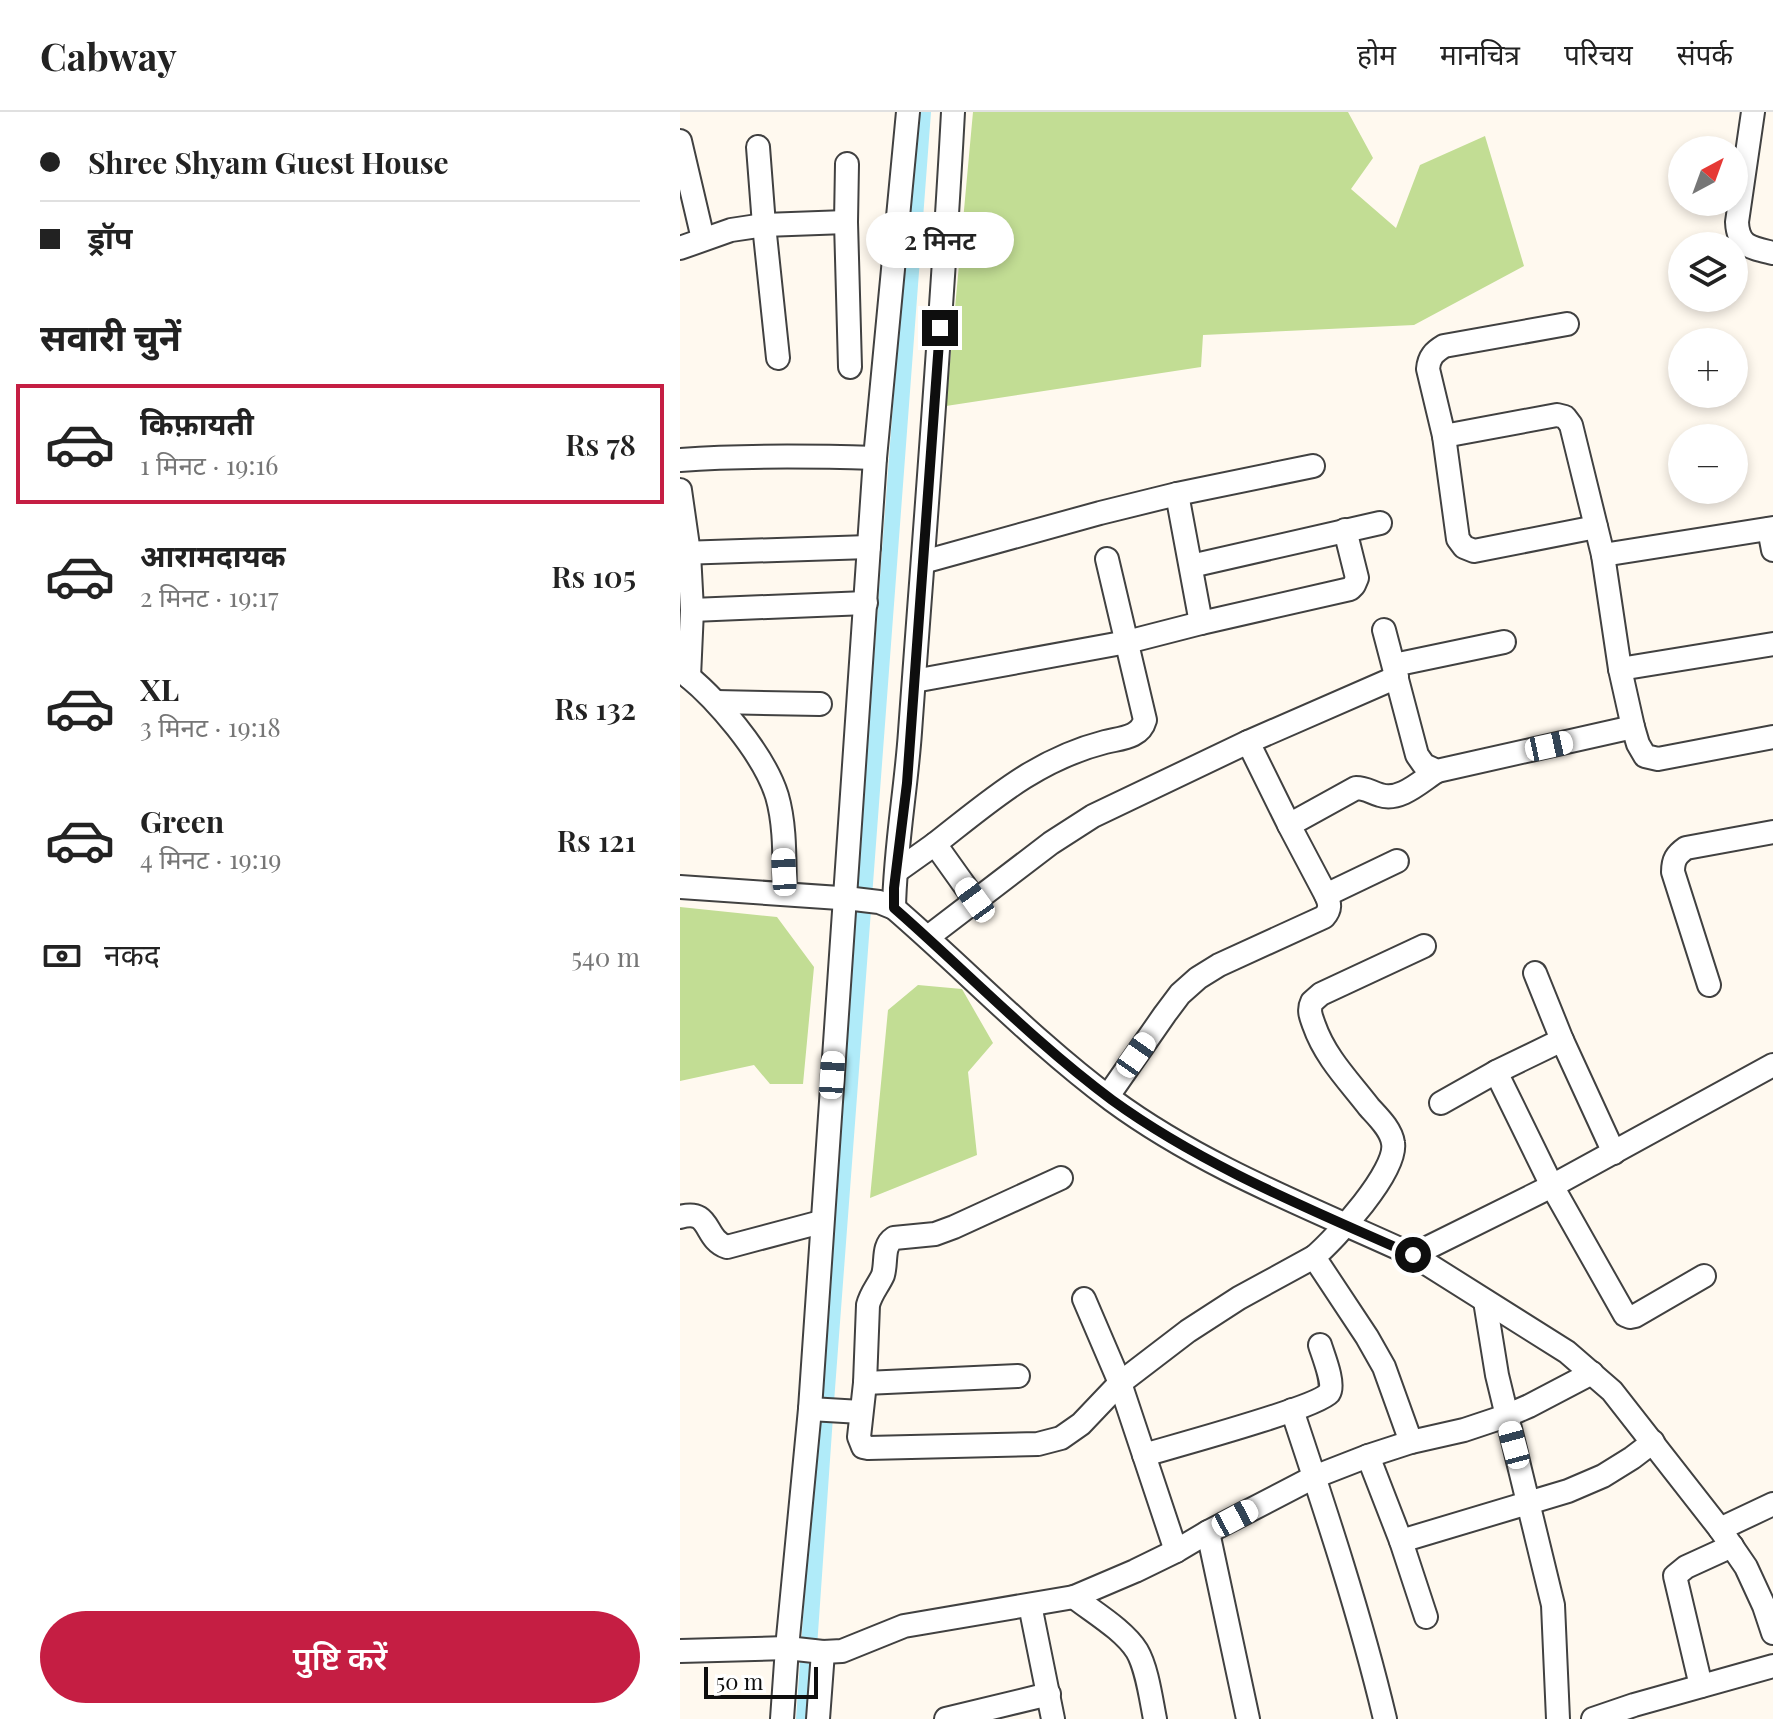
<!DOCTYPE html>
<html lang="hi">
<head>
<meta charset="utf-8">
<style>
  body { margin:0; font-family:"Playfair Display","Noto Sans Devanagari",serif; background:#f6f6f6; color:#222; height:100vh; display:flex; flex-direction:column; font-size:30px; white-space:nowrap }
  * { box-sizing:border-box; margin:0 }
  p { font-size:26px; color:#767676 }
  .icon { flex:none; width:44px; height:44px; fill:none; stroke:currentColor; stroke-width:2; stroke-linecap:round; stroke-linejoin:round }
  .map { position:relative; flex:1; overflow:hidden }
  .details { display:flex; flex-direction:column; background:#fff; width:680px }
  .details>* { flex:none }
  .banner { display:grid; align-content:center; height:176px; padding:0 40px; background:#fff }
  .needle { width:52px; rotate:41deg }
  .controls { position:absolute; left:988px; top:24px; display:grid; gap:16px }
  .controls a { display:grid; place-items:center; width:80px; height:80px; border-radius:50%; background:#fff; box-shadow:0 4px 12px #0003; font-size:40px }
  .scale { position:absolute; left:24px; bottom:20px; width:114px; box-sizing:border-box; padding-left:8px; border:4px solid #0e0e0e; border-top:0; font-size:22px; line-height:28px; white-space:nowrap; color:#0e0e0e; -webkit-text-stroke:6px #fff; paint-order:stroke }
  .end { position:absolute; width:36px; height:36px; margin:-18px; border:10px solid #0e0e0e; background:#fff; box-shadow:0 0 0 4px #fff }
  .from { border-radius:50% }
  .bubble { position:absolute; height:56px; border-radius:28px; background:#fff; box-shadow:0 4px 12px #0003; font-size:26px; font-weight:600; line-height:56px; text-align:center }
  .car { position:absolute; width:24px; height:48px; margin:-24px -12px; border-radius:10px; box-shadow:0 0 6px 2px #0007; background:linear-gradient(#fff 24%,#345 0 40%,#fff 0 76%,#345 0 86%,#fff 0) }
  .banner b { display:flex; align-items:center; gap:28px; height:76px; font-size:30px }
  .banner b+b { border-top:2px solid #e0e0e0 }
  .banner i { width:20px; height:20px; background:#222 }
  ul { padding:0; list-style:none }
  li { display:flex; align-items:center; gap:24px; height:120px; margin:0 16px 12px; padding:0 24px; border:4px solid transparent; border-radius:0px }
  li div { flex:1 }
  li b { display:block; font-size:30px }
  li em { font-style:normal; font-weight:600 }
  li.current { border-color:#c51e43 }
  li>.icon { width:72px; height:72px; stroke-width:1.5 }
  h2 { padding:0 40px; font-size:36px; line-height:96px }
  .pay { display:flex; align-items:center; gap:20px; height:88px; padding:0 40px; font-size:30px }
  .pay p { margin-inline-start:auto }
  .action { display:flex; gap:16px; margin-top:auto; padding:16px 40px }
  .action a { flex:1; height:92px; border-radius:48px; background:#c51e43; color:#fff; font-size:32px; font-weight:600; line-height:92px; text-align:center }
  header { display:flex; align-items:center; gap:48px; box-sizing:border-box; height:112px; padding:0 40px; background:#fff; border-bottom:2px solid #e0e0e0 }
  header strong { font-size:38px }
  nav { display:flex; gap:44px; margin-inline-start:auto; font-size:28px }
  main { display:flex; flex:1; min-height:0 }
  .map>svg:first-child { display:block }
  .forest { fill:#c2dd94 }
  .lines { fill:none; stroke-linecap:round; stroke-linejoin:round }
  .canal { stroke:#b0ebf9; stroke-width:16 }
  .minor-casing { stroke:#414141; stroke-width:26 }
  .minor { stroke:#fff; stroke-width:22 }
  .route { stroke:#0e0e0e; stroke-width:10 }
</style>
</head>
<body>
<header>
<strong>Cabway</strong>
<nav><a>होम</a><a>मानचित्र</a><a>परिचय</a><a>संपर्क</a></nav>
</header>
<main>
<section class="details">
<div class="banner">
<b><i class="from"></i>Shree Shyam Guest House</b>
<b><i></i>ड्रॉप</b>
</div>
<h2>सवारी चुनें</h2>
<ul>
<li class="current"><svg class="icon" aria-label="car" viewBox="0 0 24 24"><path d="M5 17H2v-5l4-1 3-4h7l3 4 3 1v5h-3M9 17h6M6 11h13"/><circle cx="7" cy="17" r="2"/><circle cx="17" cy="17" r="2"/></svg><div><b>किफ़ायती</b><p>1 मिनट · 19:16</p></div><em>Rs 78</em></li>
<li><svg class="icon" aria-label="car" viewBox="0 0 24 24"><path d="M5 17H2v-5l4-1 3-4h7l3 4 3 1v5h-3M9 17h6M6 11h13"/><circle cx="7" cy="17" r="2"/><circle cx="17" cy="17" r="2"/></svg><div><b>आरामदायक</b><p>2 मिनट · 19:17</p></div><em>Rs 105</em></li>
<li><svg class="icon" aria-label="car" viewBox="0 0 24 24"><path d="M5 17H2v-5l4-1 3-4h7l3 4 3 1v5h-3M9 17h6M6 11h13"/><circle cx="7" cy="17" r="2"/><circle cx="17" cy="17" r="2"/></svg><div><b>XL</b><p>3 मिनट · 19:18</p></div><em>Rs 132</em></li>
<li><svg class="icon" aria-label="car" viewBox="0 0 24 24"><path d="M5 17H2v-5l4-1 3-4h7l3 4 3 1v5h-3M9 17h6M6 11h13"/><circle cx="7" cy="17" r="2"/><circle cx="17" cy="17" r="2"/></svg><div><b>Green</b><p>4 मिनट · 19:19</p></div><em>Rs 121</em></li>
</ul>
<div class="pay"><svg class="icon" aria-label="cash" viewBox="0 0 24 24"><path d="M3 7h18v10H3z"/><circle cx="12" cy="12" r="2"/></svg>नकद<p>540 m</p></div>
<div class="action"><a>पुष्टि करें</a></div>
</section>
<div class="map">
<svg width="1093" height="1607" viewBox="0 0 1093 1607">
  <rect width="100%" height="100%" fill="#fff9ef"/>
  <g class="forest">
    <path d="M 293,0 L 668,0 L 693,46 L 671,77 L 716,116 L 740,53 L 805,24 L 844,154 L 734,213 L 523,223 L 521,255 L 266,294 Z"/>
    <path d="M 0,795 L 97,805 L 134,855 L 123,972 L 90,972 L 74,953 L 0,969 Z"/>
    <path d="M 238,873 L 282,877 L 313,931 L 288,960 L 297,1043 L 190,1086 L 208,898 Z"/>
  </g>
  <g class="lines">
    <path class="canal" d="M 124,1607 L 146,1290 L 243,0"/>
    <g class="minor-casing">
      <g id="minor">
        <path d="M 1073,0 L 1057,110 C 1058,135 1072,136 1093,141"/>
        <path d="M 0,29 L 23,127"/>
        <path d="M 78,35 L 84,113 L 98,246"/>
        <path d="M 167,52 L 166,110 L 170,255"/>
        <path d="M 0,136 L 51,118 L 84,113 L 166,110"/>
        <path d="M 887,212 L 764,234 C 754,240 749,245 748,257 L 764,324 L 778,427 L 784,435 L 794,439 L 916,415"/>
        <path d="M 764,324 L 877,303 L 885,305 L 891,313 L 923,443 L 940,557 L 953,615 L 958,632 L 965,644 L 978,647 L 1093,625"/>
        <path d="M 0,348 C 65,343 130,344 195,346"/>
        <path d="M 0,378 L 9,441 L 12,498 L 9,565"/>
        <path d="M 497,382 L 521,511"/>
        <path d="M 1089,417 L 1093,438"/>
        <path d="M 0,441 L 189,435"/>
        <path d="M 923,443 L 1093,416"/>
        <path d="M 243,450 L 420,401 L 497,382 L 633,354"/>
        <path d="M 511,454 L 700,411"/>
        <path d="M 12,498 L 186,491"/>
        <path d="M 704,518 L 737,643 L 744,653 L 757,659 L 953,615"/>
        <path d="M 714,553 L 824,530"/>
        <path d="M 940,557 L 1093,532"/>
        <path d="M 0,558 C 35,584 84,642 97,684 C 106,715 104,751 105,782"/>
        <path d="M 234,569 L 447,530 L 521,511 L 670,477 L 674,473 L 677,466 L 665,418"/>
        <path d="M 36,590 L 140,592"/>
        <path d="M 609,713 L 676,676 C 686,676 690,680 700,683 C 720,690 741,669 757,659"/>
        <path d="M 255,732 C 310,689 355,648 425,630 C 441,626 460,626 465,608 L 427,447"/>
        <path d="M 217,759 L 255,732 L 295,788"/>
        <path d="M 0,775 L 174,787 L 199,790 L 214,796 C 287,859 354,930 432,988 C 523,1055 631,1096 733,1143 L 872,1074 L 1093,953"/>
        <path d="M 646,783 L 717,749"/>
        <path d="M 214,796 C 215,737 226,678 230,620 C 245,413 262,207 273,0"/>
        <path d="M 248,825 L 371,731 L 413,704 L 568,630 L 717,565"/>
        <path d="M 855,861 L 882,928 L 934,1041"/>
        <path d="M 1029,873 L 993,760 C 993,748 996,743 1006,736 L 1093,720"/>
        <path d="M 816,960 L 872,1074 L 945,1203 L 950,1205 L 955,1204 L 1024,1164"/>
        <path d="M 428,984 L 485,902 L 500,882 L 518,866 L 539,853 L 644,805 C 651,797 650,792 646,783 L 609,713 L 568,630"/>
        <path d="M 761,991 L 816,960 L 882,928"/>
        <path d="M 381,1066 L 274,1115 L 255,1122 L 214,1126 C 202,1134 207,1149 203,1163 C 198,1174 191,1181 188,1193 L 185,1271 L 179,1325 L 183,1335 L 188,1336 L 358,1332 L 381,1326 L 401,1312 L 440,1271 L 508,1219 L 559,1186 L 634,1145"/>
        <path d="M 0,1105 C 32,1096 23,1127 47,1135 L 141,1110"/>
        <path d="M 733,1143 L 887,1240 L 932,1279 L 1040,1417 L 1066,1455 L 1084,1494 L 1093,1521"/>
        <path d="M 404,1187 L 440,1271 L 496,1439"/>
        <path d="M 805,1189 L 817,1263 L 873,1493 L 878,1607"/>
        <path d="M 185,1271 L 338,1264"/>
        <path d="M 130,1297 L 181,1300"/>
        <path d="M 612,1298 C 646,1400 680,1502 705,1607"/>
        <path d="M 731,1330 L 704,1255 L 687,1225 L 634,1145 C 655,1127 718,1059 713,1031 C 711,1017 698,1005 689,995 C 669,969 645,945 634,913 C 631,905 628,898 632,890 C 633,889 641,882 641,882 L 744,834"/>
        <path d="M 464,1343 C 491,1335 636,1296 649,1281 C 655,1272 643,1243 640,1233"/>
        <path d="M 688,1344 L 731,1330 L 784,1318 L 826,1304 L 849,1294 L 912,1261"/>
        <path d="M 1040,1417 L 1093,1392"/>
        <path d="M 528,1420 L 568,1607"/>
        <path d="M 721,1429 L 888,1379 L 923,1364 L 952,1346 L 973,1330"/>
        <path d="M 394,1485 C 413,1500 444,1518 457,1539 C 467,1556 471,1587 475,1607"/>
        <path d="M 350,1493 L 373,1607"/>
        <path d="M 0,1539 L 107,1536 L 143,1540 L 162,1539 L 224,1514 L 394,1485 L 455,1459 L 496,1439 L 528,1420 L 634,1365 L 688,1344 L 721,1429 L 746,1505"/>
        <path d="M 1021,1574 L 995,1464 L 1006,1455 L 1052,1434"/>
        <path d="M 102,1607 L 107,1536 L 130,1297 L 195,346 L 228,0"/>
        <path d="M 138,1607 L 143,1540"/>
        <path d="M 266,1607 L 369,1582"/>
        <path d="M 913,1607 L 954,1593 L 1093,1554"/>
      </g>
    </g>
    <use href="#minor" class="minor"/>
  </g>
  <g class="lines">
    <path class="route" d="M 260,216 L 227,671 L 214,776 L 214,796 C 287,860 354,930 432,988 C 523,1054 630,1097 733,1143"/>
  </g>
</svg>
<div class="controls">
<a><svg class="needle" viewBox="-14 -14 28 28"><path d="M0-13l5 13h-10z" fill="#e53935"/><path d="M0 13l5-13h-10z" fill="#767676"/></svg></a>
<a><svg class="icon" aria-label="layers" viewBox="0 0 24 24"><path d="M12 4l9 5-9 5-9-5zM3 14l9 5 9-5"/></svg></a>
<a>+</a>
<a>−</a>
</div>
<div class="scale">50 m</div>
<i class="end from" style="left:733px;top:1143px"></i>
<i class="end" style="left:260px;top:216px"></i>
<div class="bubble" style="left:186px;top:100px;width:148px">2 मिनट</div>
<i class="car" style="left:869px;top:634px;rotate:78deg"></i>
<i class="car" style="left:104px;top:760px;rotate:357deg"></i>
<i class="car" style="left:295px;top:788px;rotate:324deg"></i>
<i class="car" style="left:456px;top:943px;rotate:35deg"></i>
<i class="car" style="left:152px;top:963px;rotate:4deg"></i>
<i class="car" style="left:834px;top:1333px;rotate:345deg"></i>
<i class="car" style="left:555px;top:1406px;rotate:62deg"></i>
</div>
</main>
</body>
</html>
